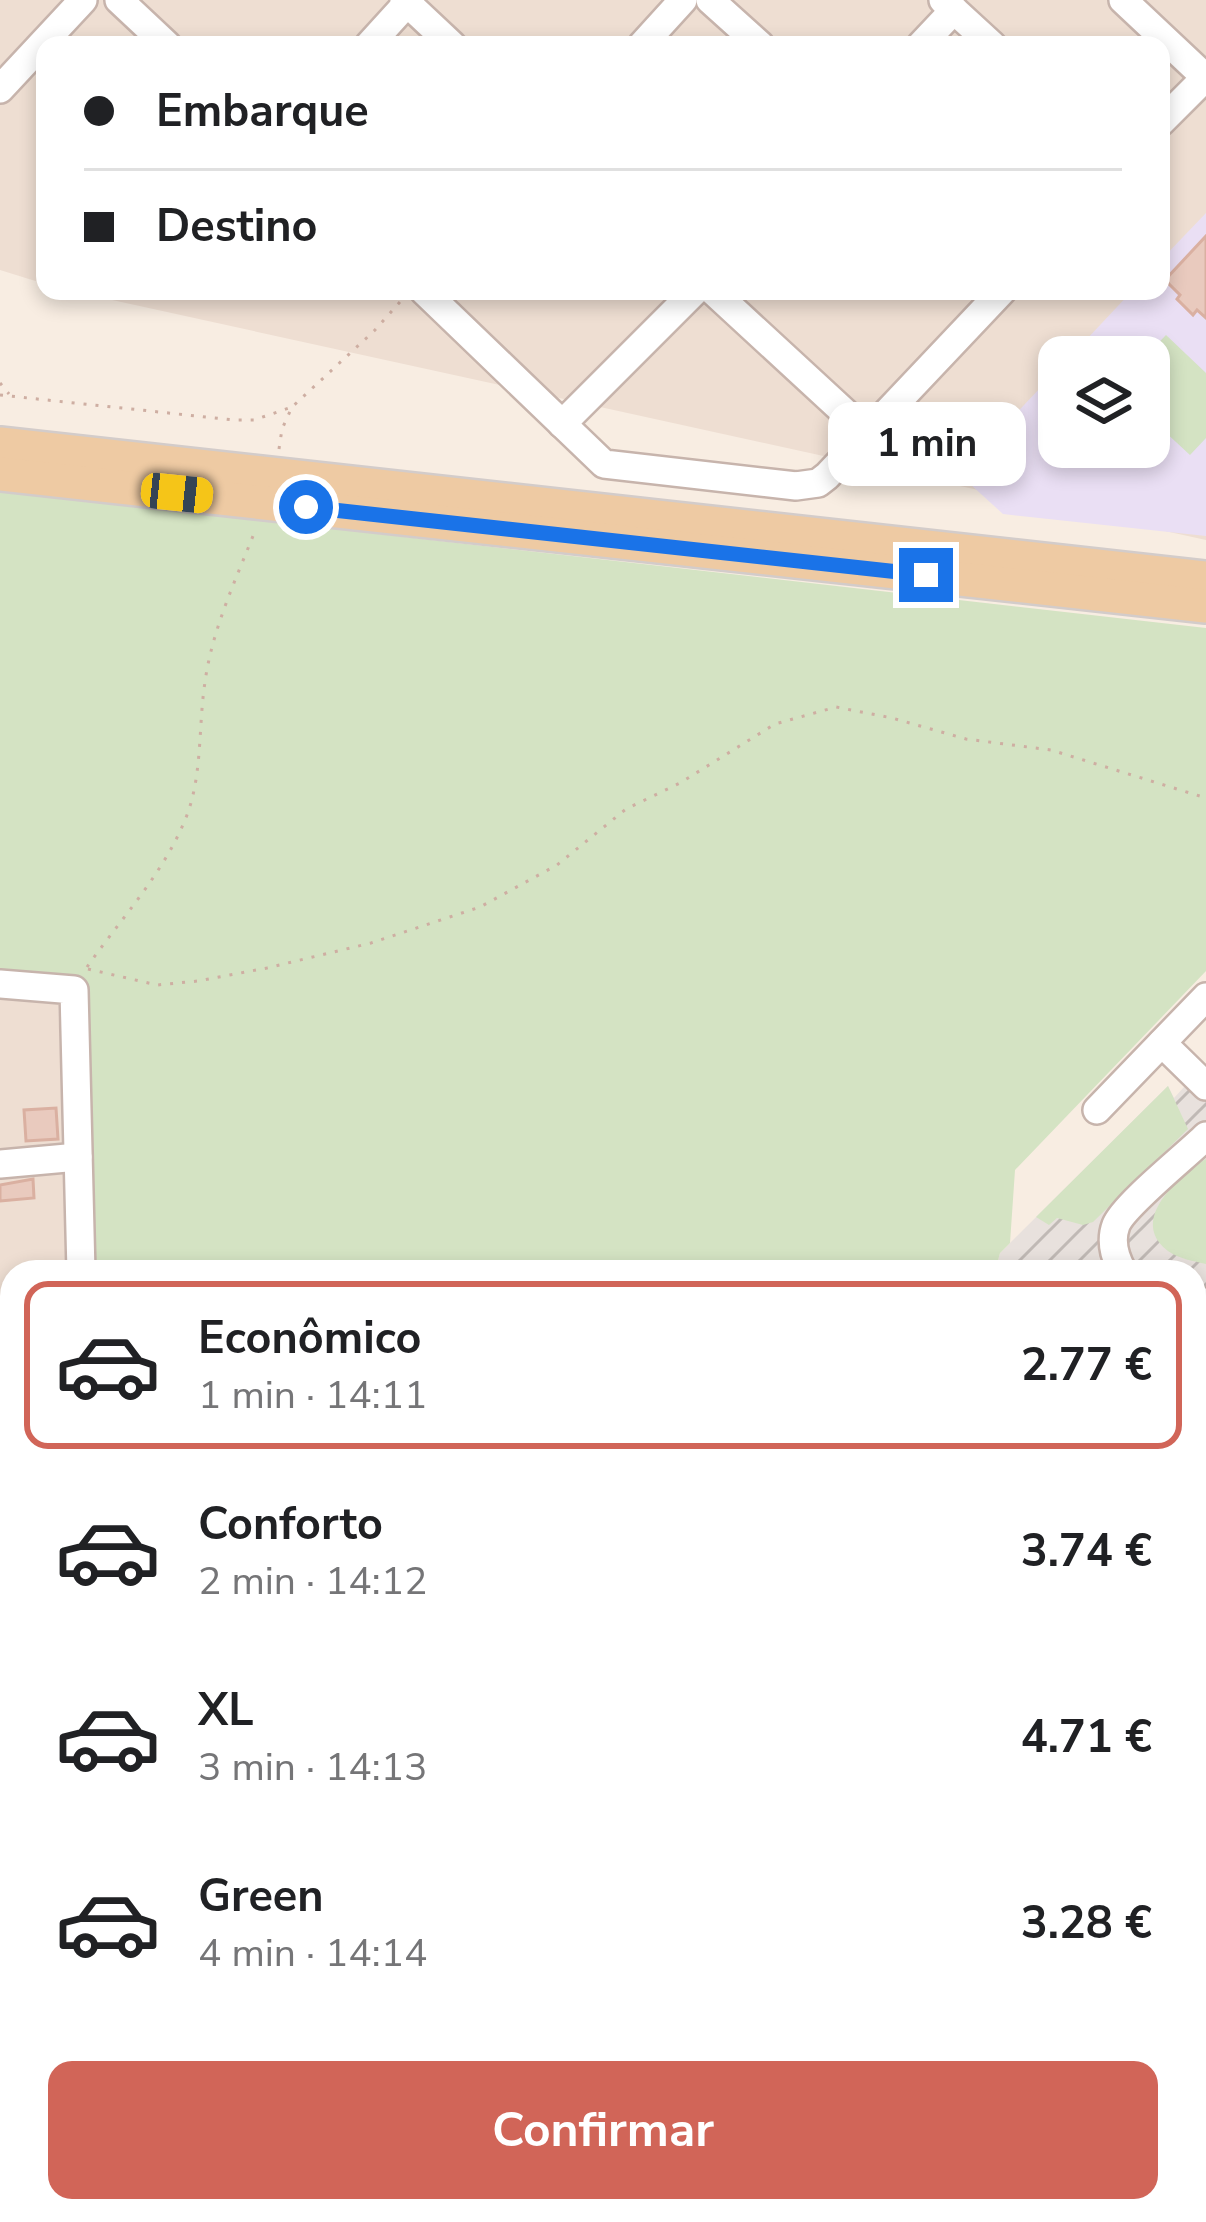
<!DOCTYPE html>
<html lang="pt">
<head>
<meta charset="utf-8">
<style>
  body { margin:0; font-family:"Nunito Sans",sans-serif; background:#f6f6f6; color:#202124; height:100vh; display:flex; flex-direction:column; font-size:45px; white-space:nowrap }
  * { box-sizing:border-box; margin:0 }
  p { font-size:39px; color:#757577 }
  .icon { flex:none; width:66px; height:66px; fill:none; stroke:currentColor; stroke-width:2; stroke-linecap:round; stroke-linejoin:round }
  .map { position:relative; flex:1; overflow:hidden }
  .details { position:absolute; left:0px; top:1260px; width:1206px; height:963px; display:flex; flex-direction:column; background:#fff; border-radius:36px 36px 0 0; box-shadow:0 6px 18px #0003 }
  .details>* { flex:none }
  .top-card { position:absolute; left:36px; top:36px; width:1134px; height:264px; border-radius:24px; box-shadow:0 6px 18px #0003; display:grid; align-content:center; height:264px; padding:0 48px; background:#fff }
  .buttons { position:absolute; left:1038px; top:336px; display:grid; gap:24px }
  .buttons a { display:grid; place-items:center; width:132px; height:132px; border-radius:24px; background:#fff; box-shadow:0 6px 18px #0003; font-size:60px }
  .end { position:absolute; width:54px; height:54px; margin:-27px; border:15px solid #1a73e8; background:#fff; box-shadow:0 0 0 6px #fff }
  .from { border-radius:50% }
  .bubble { position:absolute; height:84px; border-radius:24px; background:#fff; box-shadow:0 6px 18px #0003; font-size:39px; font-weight:700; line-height:84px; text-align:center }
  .car { position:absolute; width:36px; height:72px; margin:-36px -18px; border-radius:15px; box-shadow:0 0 9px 3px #0007; background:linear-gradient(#f5c518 24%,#345 0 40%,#f5c518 0 76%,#345 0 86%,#f5c518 0) }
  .top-card b { display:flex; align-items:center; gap:42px; height:114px; font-size:45px }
  .top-card b+b { border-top:3px solid #e0e0e0 }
  .top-card i { width:30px; height:30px; background:#202124 }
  ul { padding:21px 0 0; list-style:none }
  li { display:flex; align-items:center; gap:36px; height:168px; margin:0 24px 18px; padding:0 24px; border:6px solid transparent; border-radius:24px }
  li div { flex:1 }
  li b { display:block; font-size:45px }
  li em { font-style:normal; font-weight:700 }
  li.selected { border-color:#d16558 }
  li>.icon { width:108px; height:108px; stroke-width:1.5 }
  .action { display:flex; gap:24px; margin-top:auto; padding:24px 48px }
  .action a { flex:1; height:138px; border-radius:24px; background:#d16558; color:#fff; font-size:48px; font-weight:700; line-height:138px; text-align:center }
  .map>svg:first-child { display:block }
  .residential { fill:#eeded2; fill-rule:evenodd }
  .industrial { fill:url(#industrial-furrows) }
  .education { fill:#eadff4 }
  .green { fill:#d4e3c3 }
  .garden { fill:url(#garden-dots) }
  .building { fill:#e9cabe; stroke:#dab0a1; stroke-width:3 }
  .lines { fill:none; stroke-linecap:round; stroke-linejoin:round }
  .minor-casing { stroke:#c7b4ac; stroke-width:32 }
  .major-casing { stroke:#d3ccca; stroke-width:38 }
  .path { stroke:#ceaea2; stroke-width:3; stroke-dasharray:3 9; stroke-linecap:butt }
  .minor { stroke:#fff; stroke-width:27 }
  .major { stroke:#eecaa3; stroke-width:33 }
  .rail-casing { stroke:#afa4bf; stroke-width:10 }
  .rail { stroke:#fcf2e8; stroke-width:6; stroke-dasharray:18; stroke-linecap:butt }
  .path-bridge { stroke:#ceaea2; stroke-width:3; stroke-dasharray:3 9; stroke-linecap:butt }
  .route { stroke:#1a73e8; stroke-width:15 }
</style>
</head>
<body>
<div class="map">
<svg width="1206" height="2222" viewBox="0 0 1206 2222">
  <defs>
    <pattern id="industrial-furrows" width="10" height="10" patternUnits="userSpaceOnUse" patternTransform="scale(3)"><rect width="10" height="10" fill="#e8e1dd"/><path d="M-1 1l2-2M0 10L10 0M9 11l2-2" fill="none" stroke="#c0b9b5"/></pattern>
    <pattern id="garden-dots" width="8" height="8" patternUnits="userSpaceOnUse" patternTransform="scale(3)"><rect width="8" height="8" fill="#d4e3c3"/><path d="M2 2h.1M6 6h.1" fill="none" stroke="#b0bba1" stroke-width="1.8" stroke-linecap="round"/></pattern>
  </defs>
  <rect width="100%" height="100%" fill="#f8ede2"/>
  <g class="residential">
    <path d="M 0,0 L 1206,0 L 1206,540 L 71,291 L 1161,291 L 1161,45 L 45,45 L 45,284 L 0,270 ZM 1059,357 L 1149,357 L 1149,447 L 1059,447 Z"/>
    <path d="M 0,996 L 58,1002 L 64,1145 L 0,1150 Z"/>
    <path d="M 64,1174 L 66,1175 L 71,1272 L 12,1272 L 12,1330 L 0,1331 L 0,1178 Z"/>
    <path d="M 12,1356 L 12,1513 L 0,1515 L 0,1357 Z"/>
    <path d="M 12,1535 L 12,1720 L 0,1716 L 0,1537 Z"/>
    <path d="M 0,1774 L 12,1778 L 12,1963 L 7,1965 L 0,2028 Z"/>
    <path d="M 12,2041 L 12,2211 L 41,2211 L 42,2222 L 0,2222 L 0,2044 Z"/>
    <path d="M 467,2211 L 571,2211 L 574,2222 L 471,2222 Z"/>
    <path d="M 741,2211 L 772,2211 L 775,2222 L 694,2222 Z"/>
    <path d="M 804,2211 L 888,2211 L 890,2222 L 807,2222 Z"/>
  </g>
  <path class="industrial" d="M 1206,1063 L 1206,1993 L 1194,1990 L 1194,1272 L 995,1272 L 1000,1253 L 1168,1086 L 1174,1098 Z"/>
  <path class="education" d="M 1206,213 L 1206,536 L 1003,514 L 959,474 L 1059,368 L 1059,447 L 1149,447 L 1149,357 L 1070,357 L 1132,291 L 1161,291 L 1161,260 Z"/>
  <g class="green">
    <path d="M 1166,335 L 1206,373 L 1206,438 L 1190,455 L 1149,417 L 1149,357 L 1145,357 Z"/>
    <path d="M 0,491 L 1206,628 L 1206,971 L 1015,1170 L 1010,1243 L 1000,1253 L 995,1272 L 93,1272 L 79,992 L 0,974 Z"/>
    <path d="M 1168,1086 L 1188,1129 L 1093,1222 L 1083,1225 L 1057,1218 L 1049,1225 L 1036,1217 Z"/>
    <path d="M 1206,1159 L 1206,1264 C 1194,1261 1179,1259 1168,1251 C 1140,1230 1156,1203 1175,1184 C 1185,1175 1194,1165 1206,1159 Z"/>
    <path d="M 1194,1990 L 1206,1993 L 1206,2072 L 1194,2069 Z"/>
  </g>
  <path class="garden" d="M 100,2211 L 226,2211 L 230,2222 L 104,2222 Z"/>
  <g class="building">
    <path d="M 1206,236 L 1206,318 L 1197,310 L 1193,315 L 1177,299 L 1180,295 L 1165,280 Z"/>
    <path d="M 56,1108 L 58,1139 L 26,1141 L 24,1110 Z"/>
    <path d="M 33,1179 L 34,1198 L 0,1201 L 0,1185 Z"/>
  </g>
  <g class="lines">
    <g class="minor-casing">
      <g id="minor">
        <path d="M 119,0 L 167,45"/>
        <path d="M 404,0 L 452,45"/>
        <path d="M 710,0 L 760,45"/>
        <path d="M 943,0 L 992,45"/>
        <path d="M 1123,0 L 1206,78"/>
        <path d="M 369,45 L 410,0"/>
        <path d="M 642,45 L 683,0"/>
        <path d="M 921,45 L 954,10"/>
        <path d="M 0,89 L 83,0"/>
        <path d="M 1161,122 L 1206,77"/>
        <path d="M 424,291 L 604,464 L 796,486 L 818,483 L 827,476 L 1002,291"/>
        <path d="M 713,291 L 867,433"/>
        <path d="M 562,424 L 695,291"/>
        <path d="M 0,984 L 74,990 L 81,1272"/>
        <path d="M 1162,1043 L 1206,1086"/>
        <path d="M 1097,1110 L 1206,997"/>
        <path d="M 0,1164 L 78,1157"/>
        <path d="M 1123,1272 C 1115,1258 1110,1241 1116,1225 C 1124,1205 1187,1155 1206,1136"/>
        <path d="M 1194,1299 L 1206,1303"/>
        <path d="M 0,1344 L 12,1343"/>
        <path d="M 0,1521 L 12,1519"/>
        <path d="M 0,2105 L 12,2138"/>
        <path d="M 39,2211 L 43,2222"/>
        <path d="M 587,2211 L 589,2222"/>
        <path d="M 788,2211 L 790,2222"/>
      </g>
    </g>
    <g class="major-casing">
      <g id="major">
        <path d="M 0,444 L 1206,578"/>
        <path d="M 0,474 L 1206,606"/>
      </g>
    </g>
    <g class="path">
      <path d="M 0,383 L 9,394"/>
      <path d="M 0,395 L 234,420 L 254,420 L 292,407"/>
      <path d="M 279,449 L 282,429 L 292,407 L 374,331 L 400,302"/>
      <path d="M 87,967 C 120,920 163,874 185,820 C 203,777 198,727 205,682 C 212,630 236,579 255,531"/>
      <path d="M 88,969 L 157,985 L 198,981 L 267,968 L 371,943 L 480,907 L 557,865 L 626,809 L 680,783 L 775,724 L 836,707 L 892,718 L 966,739 L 1051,750 L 1206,798"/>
      <path d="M 0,1769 L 12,1772"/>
      <path d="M 1,1810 L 5,1770"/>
    </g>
    <use href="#minor" class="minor"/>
    <use href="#major" class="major"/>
    <g class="rail-casing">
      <g id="rail">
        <path d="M 0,1737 L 12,1741"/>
        <path d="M 1194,2093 L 1206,2096"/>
      </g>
    </g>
    <use href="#rail" class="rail"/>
    <path class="path-bridge" d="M 0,1807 L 12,1811"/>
  </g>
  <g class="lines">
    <path class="route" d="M 306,507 L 926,575"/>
  </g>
</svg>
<div class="buttons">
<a><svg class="icon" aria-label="layers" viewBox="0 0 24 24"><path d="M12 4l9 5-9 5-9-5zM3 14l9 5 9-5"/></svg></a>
</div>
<i class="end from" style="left:306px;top:507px"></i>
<i class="end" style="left:926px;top:575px"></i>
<div class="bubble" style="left:828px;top:402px;width:198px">1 min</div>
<i class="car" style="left:177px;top:493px;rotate:96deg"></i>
<div class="top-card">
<b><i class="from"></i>Embarque</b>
<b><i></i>Destino</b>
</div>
<section class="details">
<ul>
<li class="selected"><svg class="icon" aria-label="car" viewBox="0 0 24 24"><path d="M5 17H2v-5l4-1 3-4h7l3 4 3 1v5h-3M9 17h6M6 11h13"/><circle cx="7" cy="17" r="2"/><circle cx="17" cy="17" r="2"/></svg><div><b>Econômico</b><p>1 min · 14:11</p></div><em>2.77 €</em></li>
<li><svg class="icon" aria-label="car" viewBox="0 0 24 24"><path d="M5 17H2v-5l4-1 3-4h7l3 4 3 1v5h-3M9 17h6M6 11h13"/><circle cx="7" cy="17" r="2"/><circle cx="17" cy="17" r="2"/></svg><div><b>Conforto</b><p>2 min · 14:12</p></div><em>3.74 €</em></li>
<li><svg class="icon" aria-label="car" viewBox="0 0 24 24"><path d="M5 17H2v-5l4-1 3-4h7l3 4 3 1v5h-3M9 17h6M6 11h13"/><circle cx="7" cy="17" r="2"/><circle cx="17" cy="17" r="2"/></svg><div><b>XL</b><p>3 min · 14:13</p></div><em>4.71 €</em></li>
<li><svg class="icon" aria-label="car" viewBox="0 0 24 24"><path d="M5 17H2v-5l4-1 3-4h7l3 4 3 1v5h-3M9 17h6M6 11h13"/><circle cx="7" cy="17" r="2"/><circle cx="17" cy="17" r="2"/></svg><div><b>Green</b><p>4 min · 14:14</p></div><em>3.28 €</em></li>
</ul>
<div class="action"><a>Confirmar</a></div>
</section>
</div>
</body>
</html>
